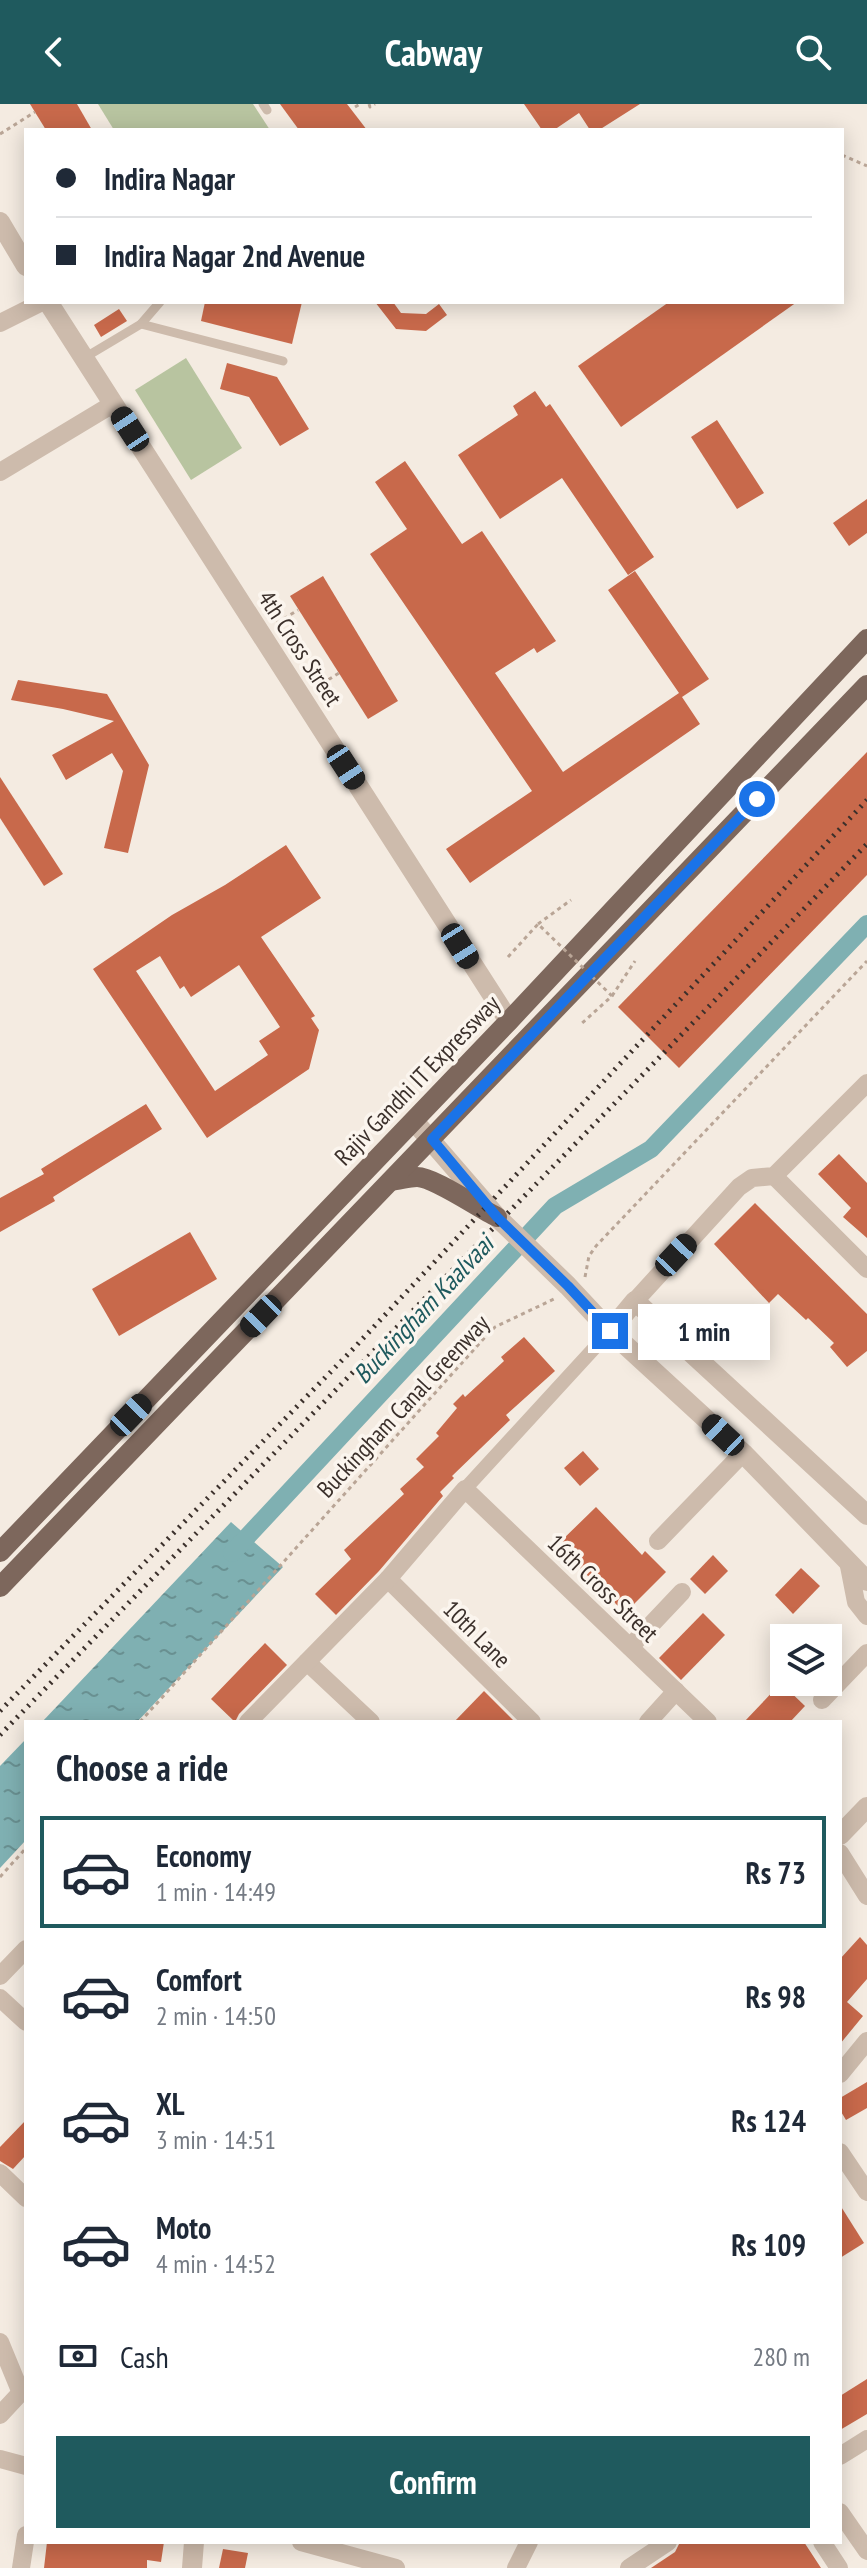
<!DOCTYPE html>
<html lang="en">
<head>
<meta charset="utf-8">
<style>
  body { margin:0; font-family:"PT Sans Narrow",sans-serif; background:#f2f2f3; color:#1f2937; height:100vh; display:flex; flex-direction:column; font-size:30px; white-space:nowrap }
  * { box-sizing:border-box; margin:0 }
  p { font-size:26px; color:#747a83 }
  .icon { flex:none; width:44px; height:44px; fill:none; stroke:currentColor; stroke-width:2; stroke-linecap:round; stroke-linejoin:round }
  .map { position:relative; flex:1; overflow:hidden }
  .details { position:absolute; left:24px; top:1616px; width:818px; height:824px; display:flex; flex-direction:column; background:#fff; border-radius:0px; box-shadow:0 4px 20px #0003 }
  .details>* { flex:none }
  .banner { position:absolute; left:24px; top:24px; width:820px; height:176px; border-radius:0px; box-shadow:0 4px 20px #0003; display:grid; align-content:center; height:176px; padding:0 32px; background:#fff }
  .fabs { position:absolute; left:770px; top:1520px; display:grid; gap:16px }
  .fabs a { display:grid; place-items:center; width:72px; height:72px; border-radius:0px; background:#fff; box-shadow:0 4px 20px #0003; font-size:40px }
  .end { position:absolute; width:36px; height:36px; margin:-18px; border:10px solid #1a73e8; background:#fff; box-shadow:0 0 0 4px #fff }
  .from { border-radius:50% }
  .bubble { position:absolute; height:56px; border-radius:0px; background:#fff; box-shadow:0 4px 20px #0003; font-size:26px; font-weight:700; line-height:56px; text-align:center }
  .car { position:absolute; width:24px; height:48px; margin:-24px -12px; border-radius:10px; box-shadow:0 0 6px 2px #0007; background:linear-gradient(#222 24%,#8ab4d8 0 40%,#222 0 76%,#8ab4d8 0 86%,#222 0) }
  .banner b { display:flex; align-items:center; gap:28px; height:76px; font-size:30px }
  .banner b+b { border-top:2px solid #e0e1e3 }
  .banner i { width:20px; height:20px; background:#1f2937 }
  ul { padding:0; list-style:none }
  li { display:flex; align-items:center; gap:24px; height:112px; margin:0 16px 12px; padding:0 16px; border:4px solid transparent; border-radius:0px }
  li div { flex:1 }
  li b { display:block; font-size:30px }
  li em { font-style:normal; font-weight:700 }
  li.on { border-color:#1f5a5e }
  li>.icon { width:72px; height:72px; stroke-width:1.5 }
  h2 { padding:0 32px; font-size:36px; line-height:96px }
  .pay { display:flex; align-items:center; gap:20px; height:88px; padding:0 32px; font-size:30px }
  .pay p { margin-inline-start:auto }
  .button { display:flex; gap:16px; margin-top:auto; padding:16px 32px }
  .button a { flex:1; height:92px; border-radius:0px; background:#1f5a5e; color:#fff; font-size:32px; font-weight:700; line-height:92px; text-align:center }
  header { display:flex; justify-content:space-between; align-items:center; height:104px; padding:0 32px; background:#1f5a5e; color:#fff; font-size:36px; font-weight:700 }
  .map>svg:first-child { display:block }
  .green { fill:#b8c4a0 }
  .water { fill:url(#water-ripples) }
  .lines { fill:none; stroke-linecap:round; stroke-linejoin:round }
  .canal { stroke:#7fb0b2; stroke-width:18 }
  .building { fill:#c8694b; fill-rule:evenodd }
  .path { stroke:#b9a596; stroke-width:3; stroke-dasharray:4 4; stroke-linecap:butt }
  .service { stroke:#cdbbac; stroke-width:9 }
  .pedestrian { stroke:#cdbbac; stroke-width:14 }
  .minor { stroke:#cdbbac; stroke-width:18 }
  .tertiary { stroke:#cdbbac; stroke-width:20 }
  .primary { stroke:#7d675c; stroke-width:20 }
  .rail { stroke:#3b302b; stroke-width:5; stroke-dasharray:2 6; stroke-linecap:butt }
  .path-bridge { stroke:#b9a596; stroke-width:3; stroke-dasharray:4 4; stroke-linecap:butt }
  .route { stroke:#1a73e8; stroke-width:10 }
  .labels { text-anchor:middle; dominant-baseline:central; stroke-width:7; stroke-linejoin:round; paint-order:stroke }
  .street-label { font-size:24px; fill:#3b302b; stroke:#fbf5ee }
  .water-label { font-size:26px; font-style:italic; fill:#1f5a5e; stroke:#fbf5ee }
</style>
</head>
<body>
<header><svg class="icon" aria-label="back" viewBox="0 0 24 24"><path d="M15 5l-7 7 7 7"/></svg>Cabway<svg class="icon" aria-label="search" viewBox="0 0 24 24"><circle cx="10" cy="10" r="6"/><path d="M15 15l6 6"/></svg></header>
<div class="map">
<svg width="867" height="2464" viewBox="0 0 867 2464">
  <defs>
    <pattern id="water-ripples" width="26" height="14" patternUnits="userSpaceOnUse" patternTransform="scale(2)"><rect width="26" height="14" fill="#7fb0b2"/><path d="M2 4q2-2 4 0t4 0M15 11q2-2 4 0t4 0" fill="none" stroke="#699091"/></pattern>
  </defs>
  <rect width="100%" height="100%" fill="#f4ebe1"/>
  <g class="green">
    <path d="M 98,0 L 253,0 L 270,26 L 114,26 Z"/>
    <path d="M 186,254 L 242,344 L 191,376 L 135,286 Z"/>
  </g>
  <g class="water">
    <path d="M 231,1418 L 283,1463 L 137,1618 L 42,1618 Z"/>
    <path d="M 26,1635 L 26,1736 L 0,1764 L 0,1662 Z"/>
  </g>
  <g class="lines">
    <path class="canal" d="M 232,1449 L 555,1102 L 651,1045 L 867,820"/>
  </g>
  <g class="building">
    <path d="M 30,0 L 77,0 L 92,26 L 46,26 Z"/>
    <path d="M 280,0 L 347,0 L 367,26 L 299,26 Z"/>
    <path d="M 524,0 L 640,0 L 599,26 L 590,26 L 579,9 L 554,26 L 542,26 Z"/>
    <path d="M 205,198 L 302,198 L 292,240 L 201,217 Z"/>
    <path d="M 375,198 L 393,198 L 401,209 L 426,210 L 439,200 L 447,211 L 426,227 L 396,225 Z"/>
    <path d="M 669,198 L 797,198 L 621,323 L 578,262 Z"/>
    <path d="M 119,205 L 127,217 L 101,233 L 94,221 Z"/>
    <path d="M 227,259 L 277,273 L 309,325 L 280,342 L 249,293 L 220,285 Z"/>
    <path d="M 535,287 L 546,303 L 550,300 L 654,453 L 628,471 L 562,374 L 500,415 L 458,351 L 518,311 L 513,302 Z"/>
    <path d="M 717,316 L 764,389 L 737,405 L 691,333 Z"/>
    <path d="M 405,357 L 462,440 L 482,427 L 556,537 L 537,549 L 534,544 L 495,569 L 563,668 L 679,589 L 608,486 L 635,467 L 709,575 L 682,593 L 700,620 L 470,779 L 446,745 L 532,687 L 370,450 L 407,425 L 375,378 Z"/>
    <path d="M 867,395 L 867,429 L 849,442 L 833,419 Z"/>
    <path d="M 323,472 L 398,597 L 368,615 L 290,492 Z"/>
    <path d="M 18,576 L 107,590 L 149,661 L 128,749 L 104,744 L 123,667 L 112,649 L 66,676 L 52,651 L 114,617 L 63,605 L 11,596 Z"/>
    <path d="M 867,648 L 867,771 L 679,964 L 618,903 Z"/>
    <path d="M 0,673 L 63,770 L 44,782 L 0,714 Z"/>
    <path d="M 286,741 L 321,794 L 261,833 L 315,912 L 311,914 L 319,926 L 309,965 L 207,1034 L 93,865 L 172,811 L 225,781 ZM 160,852 L 180,885 L 184,882 L 191,893 L 239,861 L 280,923 L 259,937 L 268,951 L 215,987 L 136,867 Z"/>
    <path d="M 146,1000 L 162,1025 L 53,1093 L 55,1097 L 0,1128 L 0,1094 L 44,1070 L 41,1065 Z"/>
    <path d="M 839,1050 L 867,1079 L 867,1134 L 843,1113 L 851,1104 L 818,1070 Z"/>
    <path d="M 755,1099 L 867,1210 L 867,1247 L 847,1263 L 830,1243 L 834,1239 L 808,1214 L 806,1216 L 778,1190 L 769,1199 L 714,1140 Z"/>
    <path d="M 190,1128 L 217,1175 L 119,1232 L 92,1185 Z"/>
    <path d="M 524,1233 L 555,1267 L 506,1311 L 510,1316 L 452,1372 L 454,1374 L 440,1388 L 443,1392 L 379,1467 L 336,1511 L 315,1490 L 351,1455 L 344,1446 L 404,1390 L 400,1385 L 424,1363 L 416,1355 L 439,1332 L 436,1329 L 457,1304 L 453,1300 L 463,1290 L 465,1293 L 504,1257 L 501,1253 Z"/>
    <path d="M 583,1347 L 599,1365 L 580,1382 L 564,1364 Z"/>
    <path d="M 596,1403 L 642,1451 L 645,1447 L 666,1468 L 625,1509 L 557,1441 Z"/>
    <path d="M 713,1451 L 728,1467 L 705,1490 L 690,1475 Z"/>
    <path d="M 801,1464 L 820,1482 L 793,1510 L 775,1491 Z"/>
    <path d="M 703,1509 L 725,1531 L 681,1576 L 659,1554 Z"/>
    <path d="M 265,1539 L 287,1561 L 239,1610 L 235,1618 L 211,1595 Z"/>
    <path d="M 781,1579 L 805,1602 L 790,1618 L 744,1618 Z"/>
    <path d="M 484,1587 L 515,1618 L 454,1618 Z"/>
    <path d="M 860,1833 L 867,1841 L 867,1875 L 847,1898 L 863,1912 L 840,1940 L 840,1855 Z"/>
    <path d="M 867,1978 L 867,2004 L 846,2016 L 840,2006 L 840,1994 Z"/>
    <path d="M 26,2016 L 26,2051 L 13,2065 L 0,2057 L 0,2043 Z"/>
    <path d="M 840,2101 L 864,2139 L 840,2154 Z"/>
    <path d="M 867,2275 L 867,2310 L 840,2326 L 840,2292 Z"/>
    <path d="M 47,2438 L 164,2438 L 161,2458 L 147,2456 L 147,2464 L 44,2464 Z"/>
    <path d="M 680,2438 L 804,2438 L 821,2464 L 651,2464 L 675,2448 Z"/>
    <path d="M 223,2445 L 248,2449 L 245,2464 L 219,2464 Z"/>
  </g>
  <g class="lines">
    <g class="path">
      <path d="M 369,0 L 370,3 L 375,0"/>
      <path d="M 355,3 L 360,0"/>
      <path d="M 0,30 L 35,8"/>
      <path d="M 842,51 L 867,62"/>
      <path d="M 277,519 L 298,506"/>
      <path d="M 315,584 L 339,569"/>
      <path d="M 538,820 L 571,796"/>
      <path d="M 612,892 L 635,857"/>
      <path d="M 585,1173 L 589,1152 L 596,1142 L 867,857"/>
      <path d="M 140,1618 L 487,1231 L 495,1223 L 554,1195"/>
      <path d="M 0,1773 L 26,1744"/>
    </g>
    <g class="service">
      <path d="M 263,0 L 267,6"/>
      <path d="M 141,220 L 283,257"/>
      <path d="M 84,254 L 141,220 L 160,198"/>
    </g>
    <path class="pedestrian" d="M 465,1385 L 610,1227"/>
    <g class="minor">
      <path d="M 0,219 L 42,198"/>
      <path d="M 0,368 L 113,300"/>
      <path d="M 774,1072 L 867,1165"/>
      <path d="M 635,1197 L 739,1083 L 752,1074 L 774,1072 L 867,979"/>
      <path d="M 658,1437 L 743,1349"/>
      <path d="M 848,1457 L 856,1498 L 867,1512"/>
      <path d="M 388,1475 L 532,1618"/>
      <path d="M 630,1543 L 682,1488"/>
      <path d="M 307,1558 L 371,1618"/>
      <path d="M 822,1596 L 867,1549"/>
      <path d="M 248,1618 L 388,1475 L 465,1385 L 708,1618"/>
      <path d="M 648,1618 L 676,1587"/>
      <path d="M 840,1749 L 867,1792"/>
      <path d="M 0,1872 L 26,1845"/>
      <path d="M 0,1894 L 26,1918"/>
      <path d="M 840,1970 L 867,1937"/>
      <path d="M 840,2048 L 867,2088"/>
      <path d="M 0,2069 L 26,2094"/>
      <path d="M 0,2238 L 21,2289"/>
      <path d="M 0,2311 L 26,2283"/>
      <path d="M 840,2352 L 867,2335"/>
      <path d="M 0,2355 L 26,2362"/>
      <path d="M 840,2408 L 867,2447"/>
      <path d="M 301,2438 L 396,2464"/>
      <path d="M 822,2438 L 839,2464"/>
      <path d="M 21,2464 L 26,2431"/>
      <path d="M 516,2464 L 529,2438"/>
      <path d="M 629,2464 L 668,2438"/>
    </g>
    <g class="tertiary">
      <path d="M 0,118 L 26,162"/>
      <path d="M 48,198 L 509,917"/>
      <path d="M 414,1017 L 497,1113 L 568,1182 L 610,1227 L 743,1349 L 867,1477"/>
      <path d="M 610,1227 L 635,1197 L 867,1411"/>
      <path d="M 840,1731 L 867,1703"/>
      <path d="M 192,2464 L 194,2438"/>
    </g>
    <g class="primary">
      <path d="M 391,1077 C 400,1076 409,1073 417,1073 C 434,1073 478,1104 497,1113"/>
      <path d="M 0,1448 L 509,917 L 867,535"/>
      <path d="M 0,1483 L 867,581"/>
    </g>
    <g class="rail">
      <path d="M 0,1607 L 354,1244 L 867,696"/>
      <path d="M 0,1631 L 867,740"/>
    </g>
    <path class="path-bridge" d="M 508,853 L 538,820 L 612,892 L 580,921"/>
  </g>
  <g class="lines">
    <path class="route" d="M 610,1227 L 568,1182 L 497,1113 L 432,1035 L 757,695"/>
  </g>
  <g class="labels">
    <g class="street-label">
      <text transform="translate(300 544) rotate(57)">4th Cross Street</text>
      <text transform="translate(417 976) rotate(-46)">Rajiv Gandhi IT Expressway</text>
      <text transform="translate(403 1302) rotate(-47)">Buckingham Canal Greenway</text>
      <text transform="translate(603 1484) rotate(44)">16th Cross Street</text>
      <text transform="translate(477 1530) rotate(45)">10th Lane</text>
    </g>
    <g class="water-label">
      <text transform="translate(423 1205) rotate(-47)">Buckingham Kaalvaai</text>
    </g>
  </g>
</svg>
<div class="fabs">
<a><svg class="icon" aria-label="layers" viewBox="0 0 24 24"><path d="M12 4l9 5-9 5-9-5zM3 14l9 5 9-5"/></svg></a>
</div>
<i class="end from" style="left:757px;top:695px"></i>
<i class="end" style="left:610px;top:1227px"></i>
<div class="bubble" style="left:638px;top:1200px;width:132px">1 min</div>
<i class="car" style="left:130px;top:325px;rotate:327deg"></i>
<i class="car" style="left:346px;top:663px;rotate:147deg"></i>
<i class="car" style="left:460px;top:842px;rotate:148deg"></i>
<i class="car" style="left:676px;top:1151px;rotate:43deg"></i>
<i class="car" style="left:261px;top:1212px;rotate:224deg"></i>
<i class="car" style="left:131px;top:1311px;rotate:44deg"></i>
<i class="car" style="left:723px;top:1331px;rotate:313deg"></i>
<div class="banner">
<b><i class="from"></i>Indira Nagar</b>
<b><i></i>Indira Nagar 2nd Avenue</b>
</div>
<section class="details">
<h2>Choose a ride</h2>
<ul>
<li class="on"><svg class="icon" aria-label="car" viewBox="0 0 24 24"><path d="M5 17H2v-5l4-1 3-4h7l3 4 3 1v5h-3M9 17h6M6 11h13"/><circle cx="7" cy="17" r="2"/><circle cx="17" cy="17" r="2"/></svg><div><b>Economy</b><p>1 min · 14:49</p></div><em>Rs 73</em></li>
<li><svg class="icon" aria-label="car" viewBox="0 0 24 24"><path d="M5 17H2v-5l4-1 3-4h7l3 4 3 1v5h-3M9 17h6M6 11h13"/><circle cx="7" cy="17" r="2"/><circle cx="17" cy="17" r="2"/></svg><div><b>Comfort</b><p>2 min · 14:50</p></div><em>Rs 98</em></li>
<li><svg class="icon" aria-label="car" viewBox="0 0 24 24"><path d="M5 17H2v-5l4-1 3-4h7l3 4 3 1v5h-3M9 17h6M6 11h13"/><circle cx="7" cy="17" r="2"/><circle cx="17" cy="17" r="2"/></svg><div><b>XL</b><p>3 min · 14:51</p></div><em>Rs 124</em></li>
<li><svg class="icon" aria-label="car" viewBox="0 0 24 24"><path d="M5 17H2v-5l4-1 3-4h7l3 4 3 1v5h-3M9 17h6M6 11h13"/><circle cx="7" cy="17" r="2"/><circle cx="17" cy="17" r="2"/></svg><div><b>Moto</b><p>4 min · 14:52</p></div><em>Rs 109</em></li>
</ul>
<div class="pay"><svg class="icon" aria-label="cash" viewBox="0 0 24 24"><path d="M3 7h18v10H3z"/><circle cx="12" cy="12" r="2"/></svg>Cash<p>280 m</p></div>
<div class="button"><a>Confirm</a></div>
</section>
</div>
</body>
</html>
